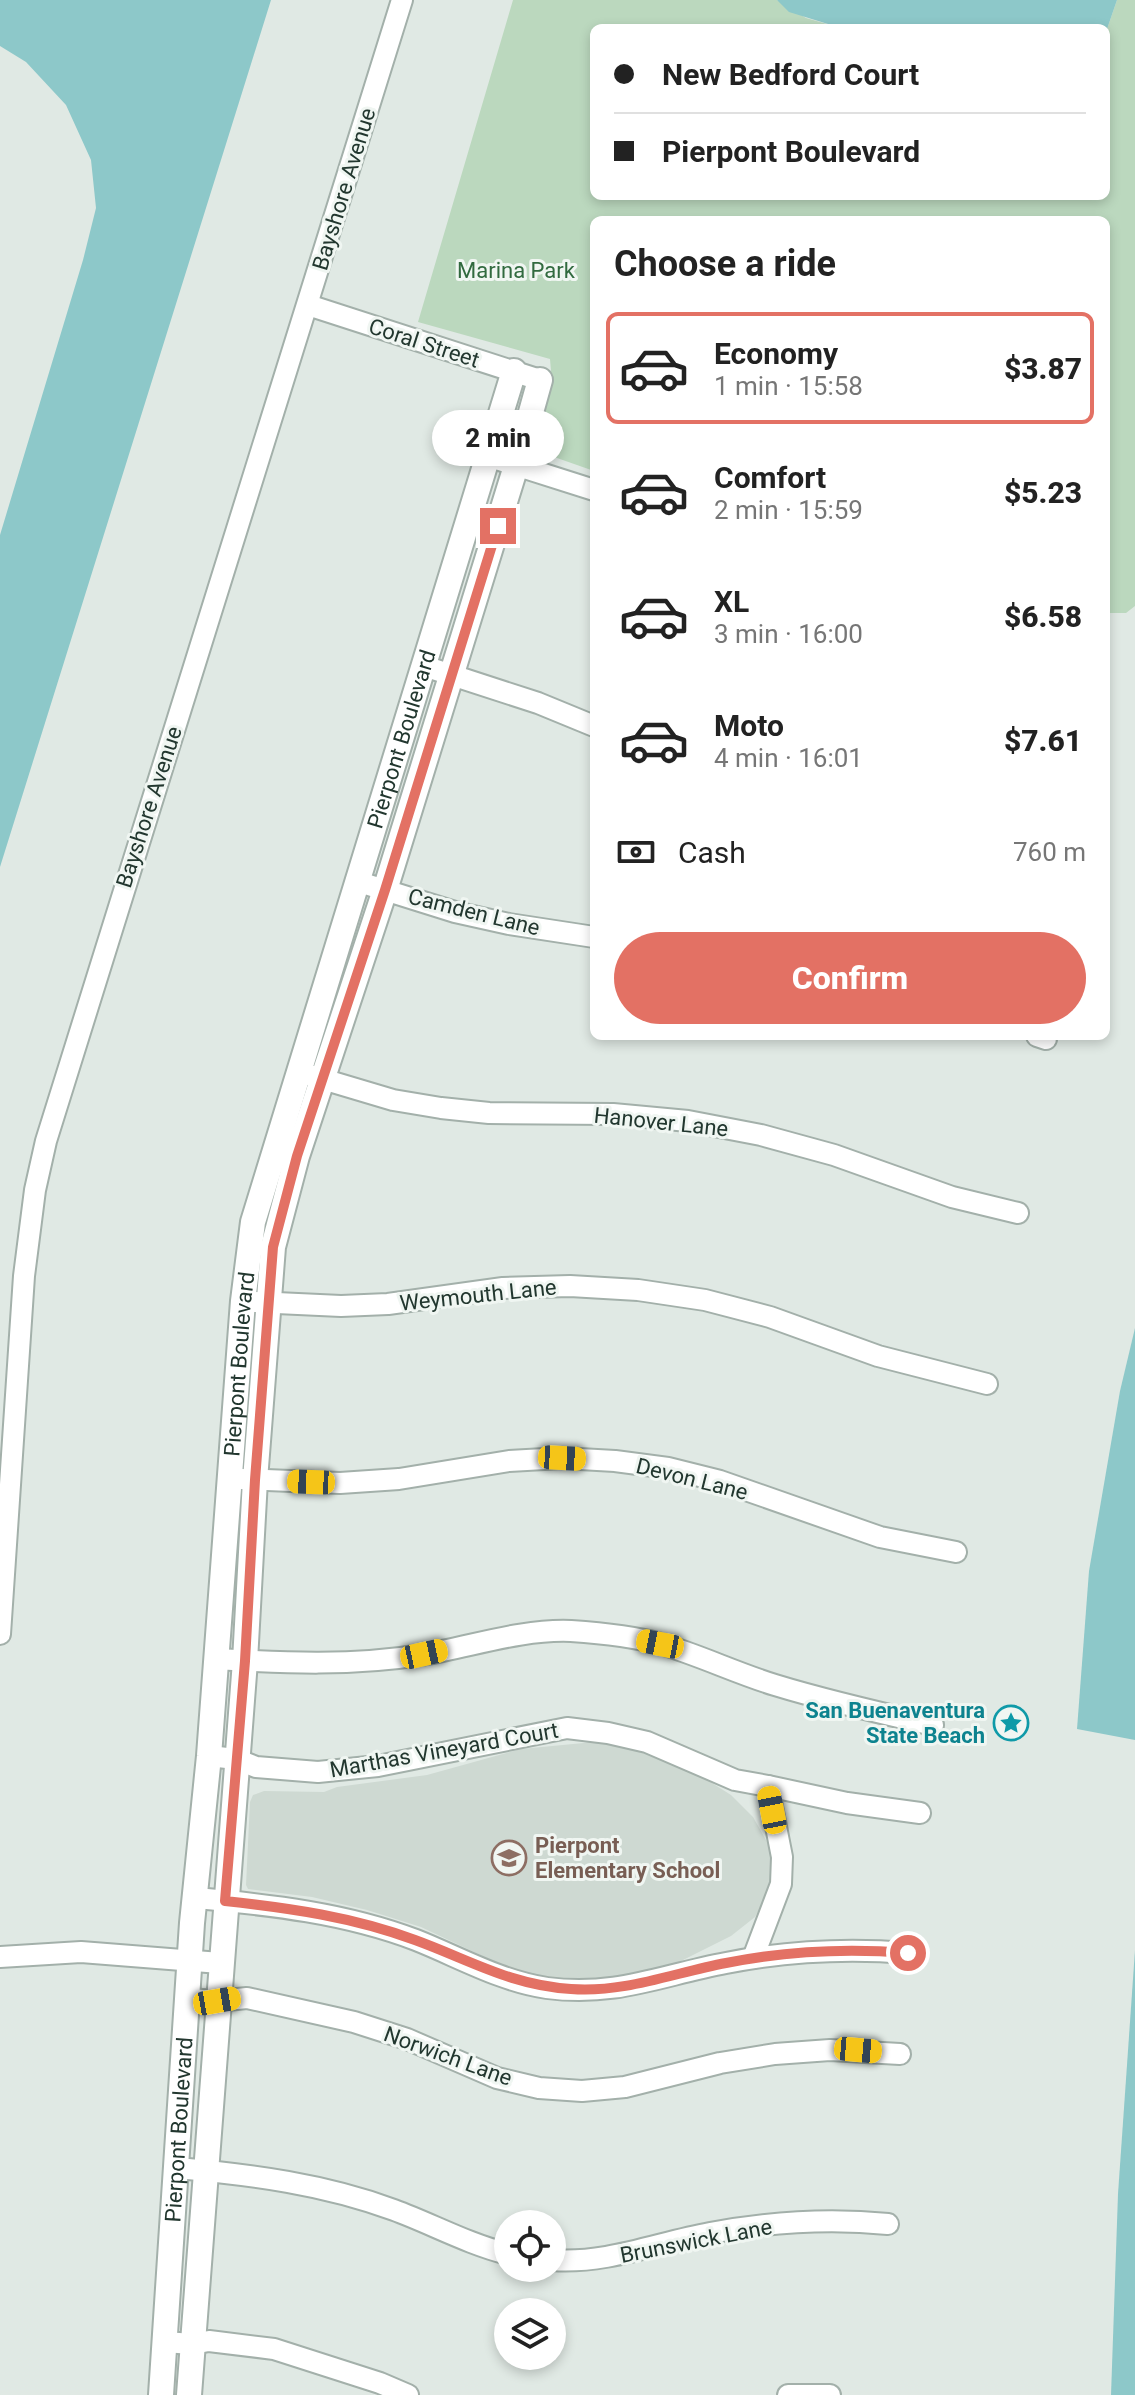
<!DOCTYPE html>
<html lang="en">
<head>
<meta charset="utf-8">
<style>
  body { margin:0; font-family:Roboto,sans-serif; background:#f2f2f2; color:#222; height:100vh; display:flex; flex-direction:column; font-size:30px; white-space:nowrap }
  * { box-sizing:border-box; margin:0 }
  p { font-size:26px; color:#767676 }
  .icon { flex:none; width:44px; height:44px; fill:none; stroke:currentColor; stroke-width:2; stroke-linecap:round; stroke-linejoin:round }
  .map { position:relative; flex:1; overflow:hidden }
  .sheet { position:absolute; left:590px; top:216px; width:520px; height:824px; display:flex; flex-direction:column; background:#fff; border-radius:12px; box-shadow:0 4px 12px #0003 }
  .sheet>* { flex:none }
  .hud { position:absolute; left:590px; top:24px; width:520px; height:176px; border-radius:12px; box-shadow:0 4px 12px #0003; display:grid; align-content:center; height:176px; padding:0 24px; background:#fff }
  .fabs { position:absolute; left:494px; top:2210px; display:grid; gap:16px }
  .fabs a { display:grid; place-items:center; width:72px; height:72px; border-radius:50%; background:#fff; box-shadow:0 4px 12px #0003; font-size:40px }
  .end { position:absolute; width:36px; height:36px; margin:-18px; border:10px solid #e37164; background:#fff; box-shadow:0 0 0 4px #fff }
  .from { border-radius:50% }
  .bubble { position:absolute; height:56px; border-radius:28px; background:#fff; box-shadow:0 4px 12px #0003; font-size:26px; font-weight:800; line-height:56px; text-align:center }
  .car { position:absolute; width:24px; height:48px; margin:-24px -12px; border-radius:10px; box-shadow:0 0 6px 2px #0007; background:linear-gradient(#f5c518 24%,#345 0 40%,#f5c518 0 76%,#345 0 86%,#f5c518 0) }
  .hud b { display:flex; align-items:center; gap:28px; height:76px; font-size:30px }
  .hud b+b { border-top:2px solid #e0e0e0 }
  .hud i { width:20px; height:20px; background:#222 }
  ul { padding:0; list-style:none }
  li { display:flex; align-items:center; gap:24px; height:112px; margin:0 16px 12px; padding:0 8px; border:4px solid transparent; border-radius:12px }
  li div { flex:1 }
  li b { display:block; font-size:30px }
  li em { font-style:normal; font-weight:800 }
  li.current { border-color:#e37164 }
  li>.icon { width:72px; height:72px; stroke-width:1.5 }
  h2 { padding:0 24px; font-size:36px; line-height:96px }
  .pay { display:flex; align-items:center; gap:20px; height:88px; padding:0 24px; font-size:30px }
  .pay p { margin-inline-start:auto }
  .primary-button { display:flex; gap:16px; margin-top:auto; padding:16px 24px }
  .primary-button a { flex:1; height:92px; border-radius:48px; background:#e37164; color:#fff; font-size:32px; font-weight:800; line-height:92px; text-align:center }
  .map>svg:first-child { display:block }
  .built { fill:#ced9d2 }
  .green { fill:#bbd8be }
  .water { fill:#8dc8c9 }
  .lines { fill:none; stroke-linecap:round; stroke-linejoin:round }
  .minor-casing { stroke:#a3b0aa; stroke-width:24 }
  .tertiary-casing { stroke:#a3b0aa; stroke-width:28 }
  .minor { stroke:#fff; stroke-width:20 }
  .tertiary { stroke:#fff; stroke-width:24 }
  .route { stroke:#e37164; stroke-width:10 }
  .labels { text-anchor:middle; dominant-baseline:central; stroke-width:6; stroke-linejoin:round; paint-order:stroke }
  .street-label { font-size:22px; fill:#22372f; stroke:#f0f6f2 }
  .park-label { font-size:22px; fill:#316a3f; stroke:#f0f6f2 }
  .culture-label { font-size:22px; font-weight:bold; fill:#0d838f; stroke:#f0f6f2; text-anchor:end }
  .education-label { font-size:22px; font-weight:bold; fill:#785e54; stroke:#f0f6f2; text-anchor:start }
</style>
</head>
<body>
<div class="map">
<svg width="1135" height="2395" viewBox="0 0 1135 2395">
  <rect width="100%" height="100%" fill="#e0e9e4"/>
  <path class="built" d="M 594,1742 L 640,1749 L 696,1773 L 731,1795 L 753,1817 L 770,1847 L 772,1869 L 768,1894 L 755,1917 L 731,1936 L 677,1963 L 633,1976 L 594,1983 L 552,1980 L 512,1970 L 421,1927 L 367,1910 L 312,1897 L 248,1889 L 246,1885 L 250,1802 L 253,1795 L 264,1791 L 324,1792 L 337,1787 L 427,1775 L 521,1749 Z"/>
  <path class="green" d="M 513,0 L 777,0 L 806,18 L 841,28 L 594,28 L 594,196 L 1106,196 L 1106,32 L 1117,0 L 1135,0 L 1135,606 L 1126,613 L 1106,613 L 1106,220 L 594,220 L 594,471 L 540,452 L 533,442 L 552,383 L 550,359 L 418,322 Z"/>
  <g class="water">
    <path d="M 0,0 L 271,0 L 0,867 L 0,535 L 83,260 L 96,208 L 91,160 L 66,105 L 26,62 L 0,46 Z"/>
    <path d="M 777,0 L 1117,0 L 1106,32 L 1106,28 L 841,28 L 789,12 Z"/>
    <path d="M 1135,1328 L 1135,1740 L 1077,1729 L 1089,1571 L 1120,1391 Z"/>
    <path d="M 1135,1950 L 1135,2395 L 1111,2395 L 1118,2194 Z"/>
  </g>
  <g class="lines">
    <g class="minor-casing">
      <g id="minor">
        <path d="M 308,305 L 540,380"/>
        <path d="M 490,457 L 594,490"/>
        <path d="M 424,666 L 538,703 L 594,726"/>
        <path d="M 356,881 L 455,912 L 509,924 L 594,937"/>
        <path d="M 1037,1036 L 1046,1039"/>
        <path d="M 309,1075 L 393,1100 L 441,1108 L 489,1113 L 613,1114 L 688,1121 L 761,1135 L 834,1155 L 952,1197 L 1018,1213"/>
        <path d="M 255,1302 L 341,1306 L 388,1304 L 503,1288 L 570,1286 L 638,1290 L 705,1300 L 770,1317 L 878,1356 L 987,1384"/>
        <path d="M 241,1479 L 340,1483 L 399,1479 L 509,1461 L 562,1458 L 615,1461 L 668,1468 L 720,1481 L 880,1537 L 956,1552"/>
        <path d="M 0,1634 L 24,1276 L 35,1190 L 46,1141 L 402,0"/>
        <path d="M 216,1659 C 285,1663 353,1666 421,1655 C 471,1647 520,1629 571,1631 C 601,1633 632,1636 661,1644 C 699,1655 736,1673 775,1685 C 827,1701 880,1713 933,1725"/>
        <path d="M 209,1756 L 236,1759 L 256,1767 L 318,1772 L 378,1766 L 567,1728 L 608,1733 L 647,1742 L 735,1780 L 768,1786 L 782,1857 L 781,1884 L 753,1958"/>
        <path d="M 768,1786 L 847,1803 L 920,1813"/>
        <path d="M 196,1898 C 271,1905 345,1913 416,1940 C 459,1957 500,1981 547,1988 C 617,1997 661,1975 726,1963 C 787,1951 847,1948 908,1953"/>
        <path d="M 0,1957 L 81,1952 L 220,1963"/>
        <path d="M 188,1999 L 217,2001 L 247,1998 L 354,2022 L 407,2039 L 497,2078 L 539,2088 L 582,2091 L 625,2087 L 720,2063 L 775,2054 L 830,2050 L 900,2054"/>
        <path d="M 178,2168 C 252,2175 324,2184 394,2210 C 432,2224 468,2244 508,2254"/>
        <path d="M 552,2260 C 607,2264 656,2243 710,2233 C 769,2222 828,2218 888,2224"/>
        <path d="M 165,2342 L 192,2344 L 209,2341 L 274,2349 L 380,2383 L 408,2395"/>
        <path d="M 788,2395 L 830,2395"/>
      </g>
    </g>
    <g class="tertiary-casing">
      <g id="tertiary">
        <path id="s1" d="M 161,2395 L 192,1923 L 209,1756 L 243,1301 L 253,1222 L 514,371"/>
        <path d="M 189,2395 L 245,1661 L 255,1480 L 273,1247 L 297,1156 L 385,890 L 516,466 L 540,380"/>
      </g>
    </g>
    <use href="#minor" class="minor"/>
    <use href="#tertiary" class="tertiary"/>
  </g>
  <g class="lines">
    <path class="route" d="M 498,526 L 385,890 L 297,1156 L 273,1247 L 255,1480 L 245,1661 L 225,1901 C 290,1908 353,1917 415,1940 C 470,1960 510,1985 571,1989 C 625,1993 673,1973 726,1963 C 786,1951 847,1948 908,1953"/>
  </g>
  <defs>
    <g id="sight-ring" transform="scale(1.8)"><circle r="9.5" fill="#f0f6f2" stroke="#0f9aa8" stroke-width="1.5"/><path d="M0-6L1.8-2.2L6-1.7L2.9 1.2L3.7 5.4L0 3.3L-3.7 5.4L-2.9 1.2L-6-1.7L-1.8-2.2Z" fill="#0f9aa8"/></g>
    <g id="school-ring" transform="scale(1.8)"><circle r="9.5" fill="#f0f6f2" stroke="#8d6e63" stroke-width="1.5"/><path d="M0-5L7-2L0 1L-7-2ZM-4 1L0 2.5L4 1V4Q0 6-4 4Z" fill="#8d6e63"/></g>
  </defs>
  <g fill-rule="evenodd">
    <use href="#sight-ring" x="1011" y="1723"/>
    <use href="#school-ring" x="509" y="1858"/>
  </g>
  <g class="labels">
    <g class="street-label">
      <text transform="translate(344 189) rotate(-73)">Bayshore Avenue</text>
      <text transform="translate(424 343) rotate(18)">Coral Street</text>
      <text stroke="none"><textPath href="#s1" startOffset="1682">Pierpont Boulevard</textPath></text>
      <text transform="translate(149 807) rotate(-72)">Bayshore Avenue</text>
      <text transform="translate(474 912) rotate(14)">Camden Lane</text>
      <text transform="translate(661 1122) rotate(6)">Hanover Lane</text>
      <text transform="translate(478 1295) rotate(-6)">Weymouth Lane</text>
      <text stroke="none"><textPath href="#s1" startOffset="1034">Pierpont Boulevard</textPath></text>
      <text transform="translate(692 1479) rotate(14)">Devon Lane</text>
      <text transform="translate(444 1750) rotate(-10)">Marthas Vineyard Court</text>
      <text transform="translate(448 2056) rotate(20)">Norwich Lane</text>
      <text stroke="none"><textPath href="#s1" startOffset="266">Pierpont Boulevard</textPath></text>
      <text transform="translate(696 2241) rotate(-11)">Brunswick Lane</text>
    </g>
    <g class="park-label">
      <text x="516" y="270">Marina Park</text>
    </g>
    <g class="culture-label">
      <text x="985" y="1710">San Buenaventura<tspan x="985" dy="25">State Beach</tspan></text>
    </g>
    <g class="education-label">
      <text x="535" y="1845">Pierpont<tspan x="535" dy="25">Elementary School</tspan></text>
    </g>
  </g>
</svg>
<div class="fabs">
<a><svg class="icon" aria-label="locate" viewBox="0 0 24 24"><circle cx="12" cy="12" r="6"/><path d="M12 2v4M12 18v4M2 12h4M18 12h4"/></svg></a>
<a><svg class="icon" aria-label="layers" viewBox="0 0 24 24"><path d="M12 4l9 5-9 5-9-5zM3 14l9 5 9-5"/></svg></a>
</div>
<i class="end from" style="left:908px;top:1953px"></i>
<i class="end" style="left:498px;top:526px"></i>
<div class="bubble" style="left:432px;top:410px;width:132px">2 min</div>
<i class="car" style="left:562px;top:1458px;rotate:93deg"></i>
<i class="car" style="left:311px;top:1482px;rotate:272deg"></i>
<i class="car" style="left:660px;top:1644px;rotate:281deg"></i>
<i class="car" style="left:424px;top:1654px;rotate:78deg"></i>
<i class="car" style="left:772px;top:1810px;rotate:349deg"></i>
<i class="car" style="left:217px;top:2001px;rotate:80deg"></i>
<i class="car" style="left:858px;top:2050px;rotate:95deg"></i>
<div class="hud">
<b><i class="from"></i>New Bedford Court</b>
<b><i></i>Pierpont Boulevard</b>
</div>
<section class="sheet">
<h2>Choose a ride</h2>
<ul>
<li class="current"><svg class="icon" aria-label="car" viewBox="0 0 24 24"><path d="M5 17H2v-5l4-1 3-4h7l3 4 3 1v5h-3M9 17h6M6 11h13"/><circle cx="7" cy="17" r="2"/><circle cx="17" cy="17" r="2"/></svg><div><b>Economy</b><p>1 min · 15:58</p></div><em>$3.87</em></li>
<li><svg class="icon" aria-label="car" viewBox="0 0 24 24"><path d="M5 17H2v-5l4-1 3-4h7l3 4 3 1v5h-3M9 17h6M6 11h13"/><circle cx="7" cy="17" r="2"/><circle cx="17" cy="17" r="2"/></svg><div><b>Comfort</b><p>2 min · 15:59</p></div><em>$5.23</em></li>
<li><svg class="icon" aria-label="car" viewBox="0 0 24 24"><path d="M5 17H2v-5l4-1 3-4h7l3 4 3 1v5h-3M9 17h6M6 11h13"/><circle cx="7" cy="17" r="2"/><circle cx="17" cy="17" r="2"/></svg><div><b>XL</b><p>3 min · 16:00</p></div><em>$6.58</em></li>
<li><svg class="icon" aria-label="car" viewBox="0 0 24 24"><path d="M5 17H2v-5l4-1 3-4h7l3 4 3 1v5h-3M9 17h6M6 11h13"/><circle cx="7" cy="17" r="2"/><circle cx="17" cy="17" r="2"/></svg><div><b>Moto</b><p>4 min · 16:01</p></div><em>$7.61</em></li>
</ul>
<div class="pay"><svg class="icon" aria-label="cash" viewBox="0 0 24 24"><path d="M3 7h18v10H3z"/><circle cx="12" cy="12" r="2"/></svg>Cash<p>760 m</p></div>
<div class="primary-button"><a>Confirm</a></div>
</section>
</div>
</body>
</html>
